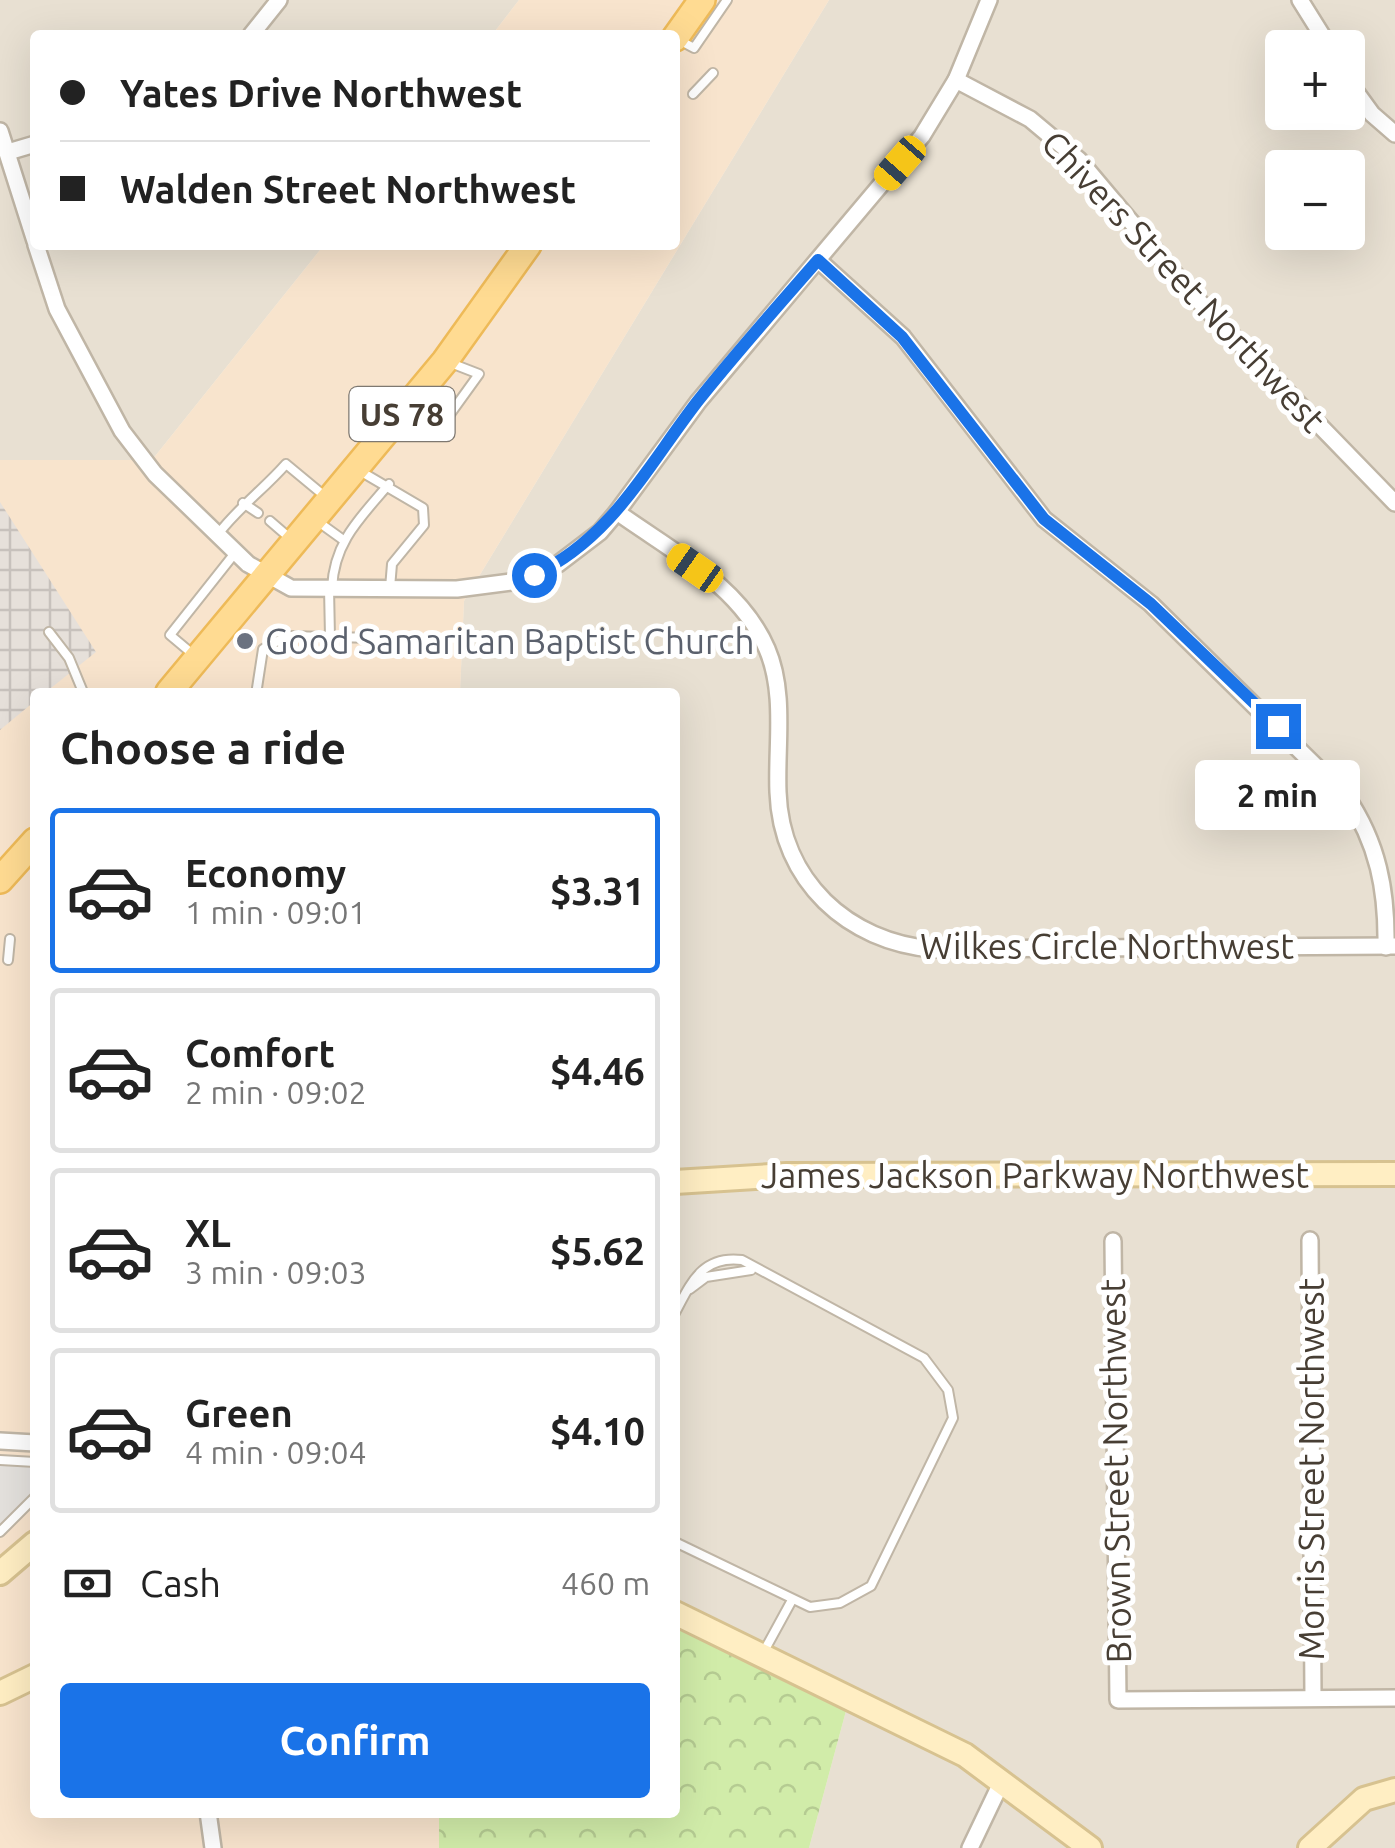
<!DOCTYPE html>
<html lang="en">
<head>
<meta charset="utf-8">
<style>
  body { margin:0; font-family:Ubuntu,sans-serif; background:#f6f6f6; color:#222; height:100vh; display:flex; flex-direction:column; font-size:38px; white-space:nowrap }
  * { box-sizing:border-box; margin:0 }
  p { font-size:32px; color:#767676 }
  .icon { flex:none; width:55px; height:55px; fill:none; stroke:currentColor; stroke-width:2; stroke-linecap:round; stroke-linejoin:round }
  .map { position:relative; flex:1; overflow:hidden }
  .panel { position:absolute; left:30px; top:688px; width:650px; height:1130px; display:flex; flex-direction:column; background:#fff; border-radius:10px; box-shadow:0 10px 40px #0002 }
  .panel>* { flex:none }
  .guide { position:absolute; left:30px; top:30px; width:650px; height:220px; border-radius:10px; box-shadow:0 10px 40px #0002; display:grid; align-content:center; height:220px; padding:0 30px; background:#fff }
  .fabs { position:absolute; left:1265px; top:30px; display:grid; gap:20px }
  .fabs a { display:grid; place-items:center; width:100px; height:100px; border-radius:10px; background:#fff; box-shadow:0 10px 40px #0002; font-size:50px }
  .end { position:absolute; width:45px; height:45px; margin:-22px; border:12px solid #1a73e8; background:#fff; box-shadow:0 0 0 5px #fff }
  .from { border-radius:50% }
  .bubble { position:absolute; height:70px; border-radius:10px; background:#fff; box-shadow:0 10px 40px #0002; font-size:32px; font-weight:700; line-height:70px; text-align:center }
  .car { position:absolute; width:30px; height:60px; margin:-30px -15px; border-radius:12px; box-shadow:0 0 8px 2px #0007; background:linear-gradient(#f5c518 24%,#345 0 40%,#f5c518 0 76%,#345 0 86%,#f5c518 0) }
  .guide b { display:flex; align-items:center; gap:35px; height:95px; font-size:38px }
  .guide b+b { border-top:2px solid #e0e0e0 }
  .guide i { width:25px; height:25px; background:#222 }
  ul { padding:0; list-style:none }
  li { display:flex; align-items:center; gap:30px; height:165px; margin:0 20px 15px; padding:0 10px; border:5px solid #e0e0e0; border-radius:10px }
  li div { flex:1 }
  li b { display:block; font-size:38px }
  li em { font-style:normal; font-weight:700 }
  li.on { border-color:#1a73e8 }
  li>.icon { width:90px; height:90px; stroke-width:1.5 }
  h2 { padding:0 30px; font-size:45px; line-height:120px }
  .pay { display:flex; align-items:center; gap:25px; height:110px; padding:0 30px; font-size:38px }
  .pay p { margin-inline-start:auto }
  .button { display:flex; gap:20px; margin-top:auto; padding:20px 30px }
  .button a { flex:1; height:115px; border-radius:10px; background:#1a73e8; color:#fff; font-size:40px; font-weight:700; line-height:115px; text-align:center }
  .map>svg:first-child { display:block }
  .residential { fill:#e8e0d2; fill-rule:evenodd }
  .commercial { fill:#f8e4cd }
  .industrial { fill:url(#industrial-grid) }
  .forest { fill:url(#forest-crowns) }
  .parking { fill:#e4e1dd }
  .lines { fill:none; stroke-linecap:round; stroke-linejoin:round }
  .lane-casing { stroke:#c0b6a6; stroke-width:12 }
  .street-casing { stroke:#c0b6a6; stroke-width:20 }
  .secondary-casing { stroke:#d7c290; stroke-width:28 }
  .primary-casing { stroke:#eeba58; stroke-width:30 }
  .lane { stroke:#fff; stroke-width:8 }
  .street { stroke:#fff; stroke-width:15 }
  .secondary { stroke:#ffeec3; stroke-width:22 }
  .primary { stroke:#ffdb92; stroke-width:25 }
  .route { stroke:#1a73e8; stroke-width:12 }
  .worship-dot { fill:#6b7280; stroke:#fff; stroke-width:4 }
  .labels { text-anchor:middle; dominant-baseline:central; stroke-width:10; stroke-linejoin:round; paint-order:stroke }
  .shield { fill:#fff; stroke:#7e7871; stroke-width:2.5 }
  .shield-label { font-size:32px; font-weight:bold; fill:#473e34 }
  .street-label { font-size:35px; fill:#473e34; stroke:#fff }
  .worship-label { font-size:35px; fill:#5b616d; stroke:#fff; text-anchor:start }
</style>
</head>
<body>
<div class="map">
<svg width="1395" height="1848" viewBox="0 0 1395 1848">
  <defs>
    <pattern id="industrial-grid" width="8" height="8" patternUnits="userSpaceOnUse" patternTransform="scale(2.5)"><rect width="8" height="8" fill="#e6e0da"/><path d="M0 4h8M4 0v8" fill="none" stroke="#c7c1bc"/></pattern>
    <pattern id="forest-crowns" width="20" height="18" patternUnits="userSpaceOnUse" patternTransform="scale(2.5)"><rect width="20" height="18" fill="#d1eca9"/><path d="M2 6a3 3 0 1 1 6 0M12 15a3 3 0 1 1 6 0" fill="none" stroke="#b5cb92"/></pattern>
  </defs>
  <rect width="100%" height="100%" fill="#f4eee4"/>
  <g class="residential">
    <path d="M 0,0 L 519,0 L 492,35 L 35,35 L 35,245 L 324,245 L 152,460 L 0,460 Z"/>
    <path d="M 829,0 L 1395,0 L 1395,1848 L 809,1848 L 850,1696 L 675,1622 L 675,692 L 460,692 L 464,601 ZM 1282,48 L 1348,48 L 1348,112 L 1282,112 ZM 1282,168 L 1348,168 L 1348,232 L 1282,232 Z"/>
  </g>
  <path class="commercial" d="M 519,0 L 829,0 L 464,601 L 460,692 L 35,692 L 35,1812 L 439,1813 L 439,1848 L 0,1848 L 0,460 L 152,460 L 324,245 L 675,245 L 675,35 L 492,35 Z"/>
  <path class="industrial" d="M 0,502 L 96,652 L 46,692 L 35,692 L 35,701 L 0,730 Z"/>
  <path class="forest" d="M 675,1622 L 850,1696 L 809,1848 L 439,1848 L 439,1813 L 675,1812 Z"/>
  <path class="parking" d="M 0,1460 L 35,1462 L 35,1506 L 0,1536 Z"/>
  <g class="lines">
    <g class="lane-casing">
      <g id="lane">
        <path d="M 679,40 L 694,48 L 727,0"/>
        <path d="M 693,94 L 713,73"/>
        <path d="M 409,411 L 448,417 L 479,374 L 448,362"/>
        <path d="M 360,471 L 423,508 L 424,525 L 392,564 L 390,588"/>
        <path d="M 243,503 L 258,513"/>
        <path d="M 270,521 L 292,540"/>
        <path d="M 317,521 L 342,539"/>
        <path d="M 219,533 C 239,507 264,489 286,464 L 327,498"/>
        <path d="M 329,588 L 330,637"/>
        <path d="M 332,588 C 334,542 360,518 389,484"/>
        <path d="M 49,632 L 69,658 L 83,692"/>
        <path d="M 195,656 L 170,635 L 235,553"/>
        <path d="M 257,688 L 263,649 L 287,636 L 376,638"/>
        <path d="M 8,960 L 10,939"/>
        <path d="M 690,1289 L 706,1277 L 751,1270"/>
        <path d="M 675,1313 C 691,1283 702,1255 742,1260 L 924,1358 L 948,1390 L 953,1418 L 871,1586 L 840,1603 L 810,1607 L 675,1542"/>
        <path d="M 0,1460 L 35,1462"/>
        <path d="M 0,1532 L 35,1497"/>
        <path d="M 763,1653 L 792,1600"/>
      </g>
    </g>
    <g class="street-casing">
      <g id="street">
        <path d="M 1300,0 L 1330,48"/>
        <path d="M 251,35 L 279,0"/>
        <path d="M 956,80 L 1030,119 L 1079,160 L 1190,292 L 1395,503"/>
        <path d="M 1348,81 L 1372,114 L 1395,134"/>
        <path d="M 0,131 L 35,241"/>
        <path d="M 8,152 L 35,144"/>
        <path d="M 36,245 L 57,309 L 122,431 L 155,474 L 248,564 L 291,588 L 457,589 L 511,582 L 558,564 L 600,532 L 617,512 L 698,402 L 922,136 L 956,80 L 989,0"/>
        <path d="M 818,260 L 903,337 L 1044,519 L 1151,604 L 1346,796 C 1378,843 1387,890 1386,947"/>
        <path d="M 617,512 C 671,551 740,585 767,649 C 786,693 776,746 778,792 C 781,881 848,942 933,949 L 1395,946"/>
        <path d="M 1310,1240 L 1313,1698"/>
        <path d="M 1113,1241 L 1118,1700 L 1395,1698"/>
        <path d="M 0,1441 L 35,1443"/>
        <path d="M 208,1812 L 213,1848"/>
        <path d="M 970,1848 L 1002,1781"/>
      </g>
    </g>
    <g class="secondary-casing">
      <g id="secondary">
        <path d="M 675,1182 L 787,1175 L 1395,1174"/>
        <path d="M 0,1573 L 35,1543"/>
        <path d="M 675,1613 L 965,1755 L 1090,1848"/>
        <path d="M 0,1693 L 35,1676"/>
        <path d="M 1310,1848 L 1364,1799 L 1395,1790"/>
      </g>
    </g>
    <g class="primary-casing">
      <g id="primary">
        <path d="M 675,38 L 702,0"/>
        <path d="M 169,692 L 445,361 L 528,245"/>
        <path d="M 0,880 L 35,841"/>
      </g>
    </g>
    <use href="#lane" class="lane"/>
    <use href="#street" class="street"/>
    <use href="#secondary" class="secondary"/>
    <use href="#primary" class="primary"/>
  </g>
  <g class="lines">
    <path class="route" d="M 534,575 C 611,539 647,467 697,402 C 735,354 777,307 818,260 L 902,337 L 1044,519 L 1151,604 L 1278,726"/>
  </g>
  <circle class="worship-dot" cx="245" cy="641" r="10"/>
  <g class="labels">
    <rect class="shield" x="349.5" y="387" width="105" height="54" rx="8"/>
    <g class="shield-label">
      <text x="402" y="414">US 78</text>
    </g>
    <g class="street-label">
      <text transform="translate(1184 281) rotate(47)">Chivers Street Northwest</text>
      <text x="1107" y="946">Wilkes Circle Northwest</text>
      <text x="1035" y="1175">James Jackson Parkway Northwest</text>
      <text transform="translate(1311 1469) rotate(-90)">Morris Street Northwest</text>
      <text transform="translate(1115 1471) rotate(-91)">Brown Street Northwest</text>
    </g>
    <g class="worship-label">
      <text x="265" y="641">Good Samaritan Baptist Church</text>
    </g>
  </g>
</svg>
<div class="fabs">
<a>+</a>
<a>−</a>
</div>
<i class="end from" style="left:534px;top:575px"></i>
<i class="end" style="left:1278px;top:726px"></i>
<div class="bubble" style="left:1195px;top:760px;width:165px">2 min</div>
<i class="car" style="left:900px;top:163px;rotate:221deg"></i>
<i class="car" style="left:695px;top:568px;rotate:305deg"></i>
<div class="guide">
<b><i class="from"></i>Yates Drive Northwest</b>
<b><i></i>Walden Street Northwest</b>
</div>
<section class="panel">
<h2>Choose a ride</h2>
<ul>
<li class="on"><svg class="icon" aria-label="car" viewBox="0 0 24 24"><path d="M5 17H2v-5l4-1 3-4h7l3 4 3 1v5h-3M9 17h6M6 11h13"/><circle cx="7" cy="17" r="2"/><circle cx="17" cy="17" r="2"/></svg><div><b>Economy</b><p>1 min · 09:01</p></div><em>$3.31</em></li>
<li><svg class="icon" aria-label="car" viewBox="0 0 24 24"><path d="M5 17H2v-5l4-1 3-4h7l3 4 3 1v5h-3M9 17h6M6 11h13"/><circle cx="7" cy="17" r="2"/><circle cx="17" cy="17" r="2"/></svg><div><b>Comfort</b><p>2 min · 09:02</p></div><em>$4.46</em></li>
<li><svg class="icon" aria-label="car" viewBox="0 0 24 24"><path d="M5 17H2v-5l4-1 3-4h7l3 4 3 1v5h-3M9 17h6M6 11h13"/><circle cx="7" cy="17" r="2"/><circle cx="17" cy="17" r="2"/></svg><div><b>XL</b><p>3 min · 09:03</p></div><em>$5.62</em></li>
<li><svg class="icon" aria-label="car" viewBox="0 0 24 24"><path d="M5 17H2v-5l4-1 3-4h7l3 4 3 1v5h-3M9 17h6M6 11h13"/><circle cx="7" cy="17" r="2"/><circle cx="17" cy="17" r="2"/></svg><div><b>Green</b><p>4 min · 09:04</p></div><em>$4.10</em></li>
</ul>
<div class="pay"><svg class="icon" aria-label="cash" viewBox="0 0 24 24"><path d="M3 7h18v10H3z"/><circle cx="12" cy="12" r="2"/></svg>Cash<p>460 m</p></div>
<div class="button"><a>Confirm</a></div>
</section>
</div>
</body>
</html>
